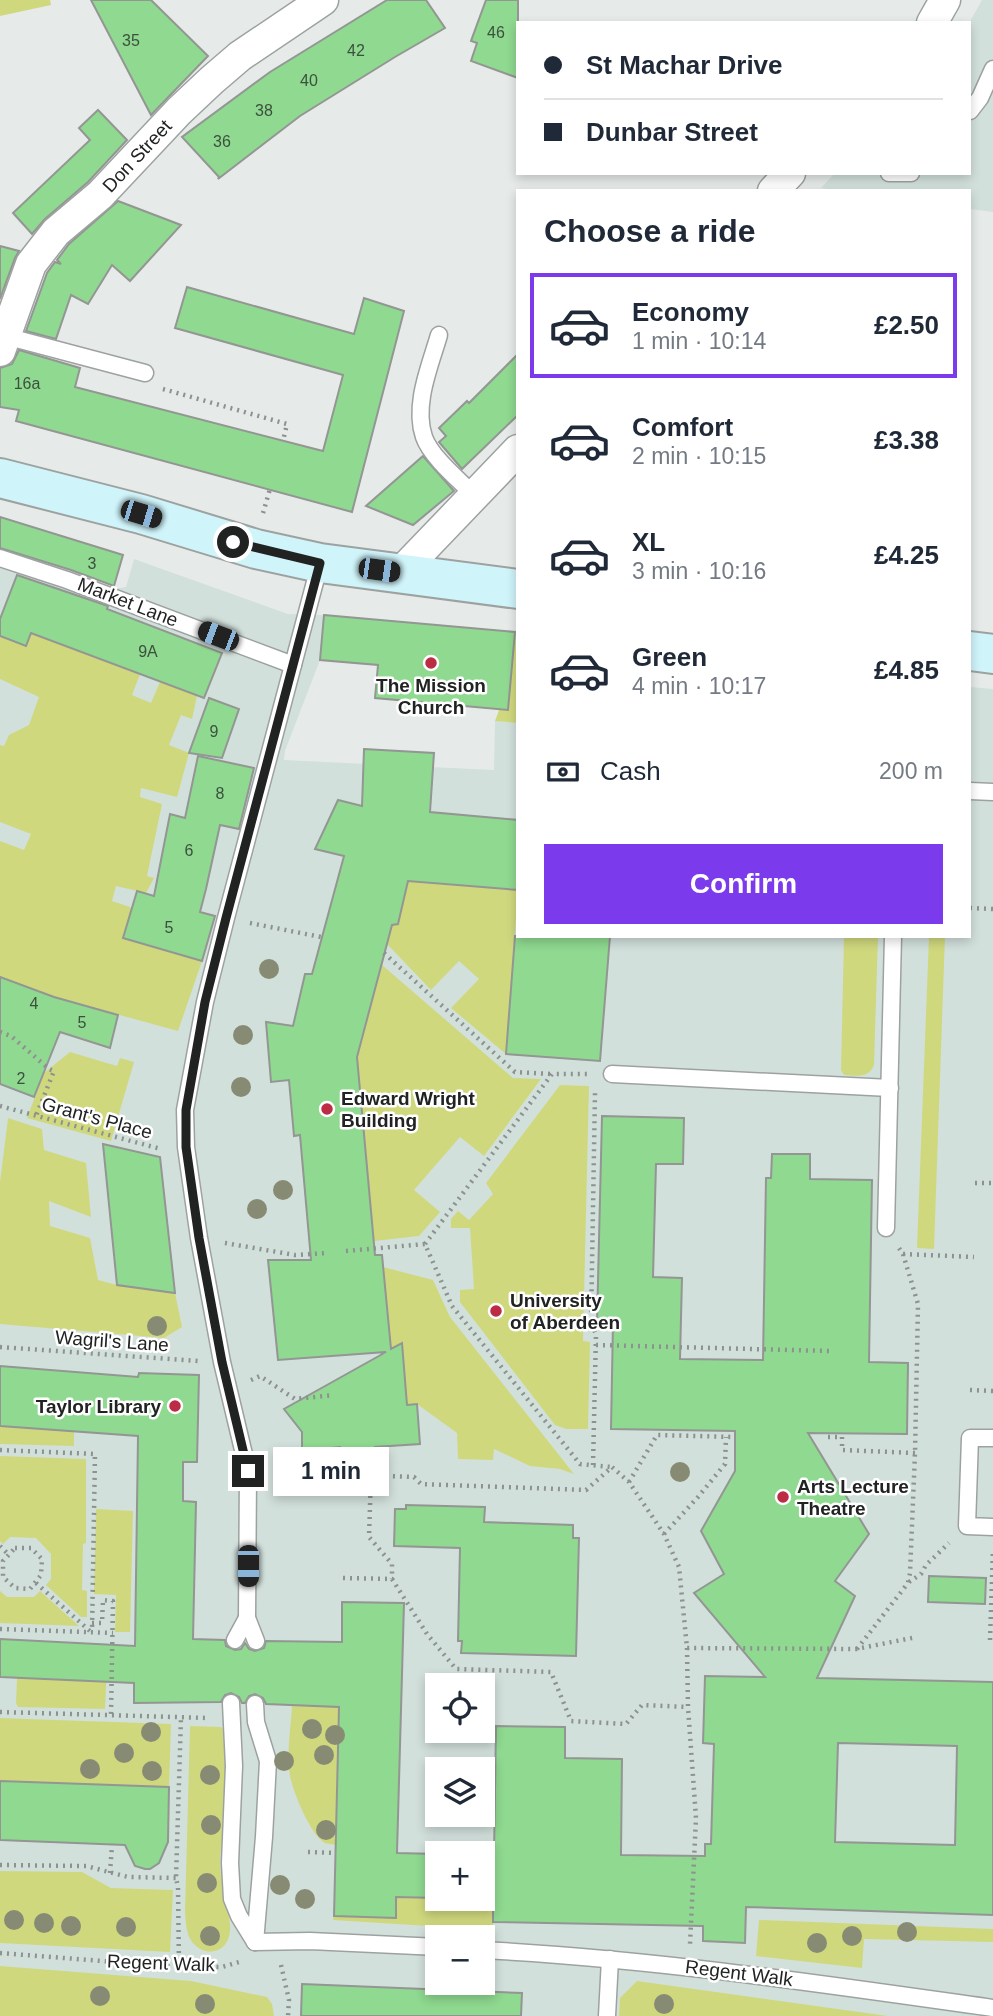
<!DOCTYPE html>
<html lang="en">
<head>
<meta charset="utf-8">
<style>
  body { margin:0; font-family:Helvetica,sans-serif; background:#f6f6f7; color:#1f2937; height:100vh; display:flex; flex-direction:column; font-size:26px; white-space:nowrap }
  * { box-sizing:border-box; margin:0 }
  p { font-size:23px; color:#747a83 }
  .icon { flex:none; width:38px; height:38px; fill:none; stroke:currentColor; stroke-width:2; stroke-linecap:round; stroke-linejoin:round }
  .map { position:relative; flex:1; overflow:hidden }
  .details { position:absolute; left:516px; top:189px; width:455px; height:749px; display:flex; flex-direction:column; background:#fff; border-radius:0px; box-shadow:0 4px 10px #0003 }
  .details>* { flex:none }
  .guide { position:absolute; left:516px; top:21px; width:455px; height:154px; border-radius:0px; box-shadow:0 4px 10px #0003; display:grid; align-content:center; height:154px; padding:0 28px; background:#fff }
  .tools { position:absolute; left:425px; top:1673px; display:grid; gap:14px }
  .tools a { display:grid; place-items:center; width:70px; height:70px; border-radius:0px; background:#fff; box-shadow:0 4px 10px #0003; font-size:35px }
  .end { position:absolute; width:32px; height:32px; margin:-16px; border:9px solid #212322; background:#fff; box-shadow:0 0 0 4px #fff }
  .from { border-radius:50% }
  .bubble { position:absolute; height:49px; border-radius:0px; background:#fff; box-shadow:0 4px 10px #0003; font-size:23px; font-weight:700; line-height:49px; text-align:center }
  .car { position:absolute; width:21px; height:42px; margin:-21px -10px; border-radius:9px; box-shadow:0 0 5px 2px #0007; background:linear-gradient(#222 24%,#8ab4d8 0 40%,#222 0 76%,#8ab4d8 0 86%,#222 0) }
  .guide b { display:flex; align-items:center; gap:24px; height:66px; font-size:26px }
  .guide b+b { border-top:2px solid #e0e1e3 }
  .guide i { width:18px; height:18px; background:#1f2937 }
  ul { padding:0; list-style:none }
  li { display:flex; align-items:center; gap:21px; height:105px; margin:0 14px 10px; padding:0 14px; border:4px solid transparent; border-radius:0px }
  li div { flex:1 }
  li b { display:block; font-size:26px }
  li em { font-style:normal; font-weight:700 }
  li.on { border-color:#7c3aed }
  li>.icon { width:63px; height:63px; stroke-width:1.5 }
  h2 { padding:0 28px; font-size:32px; line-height:84px }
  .pay { display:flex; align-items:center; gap:18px; height:77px; padding:0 28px; font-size:26px }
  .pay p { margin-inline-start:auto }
  .action { display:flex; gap:14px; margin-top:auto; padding:14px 28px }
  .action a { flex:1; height:80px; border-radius:0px; background:#7c3aed; color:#fff; font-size:28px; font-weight:700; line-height:80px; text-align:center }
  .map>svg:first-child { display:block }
  .built { fill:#d2e0dc; fill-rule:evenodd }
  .green { fill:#d0d87e }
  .building { fill:#8fd990; stroke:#939693; stroke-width:2; fill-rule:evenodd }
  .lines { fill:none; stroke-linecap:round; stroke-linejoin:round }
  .service-casing { stroke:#9da2a1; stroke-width:19 }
  .minor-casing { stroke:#9da2a1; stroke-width:33 }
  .secondary-casing { stroke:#9da2a1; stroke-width:42 }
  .path { stroke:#8d918f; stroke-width:4.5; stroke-dasharray:2 5; stroke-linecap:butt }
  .service { stroke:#fff; stroke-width:16 }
  .minor { stroke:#fff; stroke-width:30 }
  .secondary { stroke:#cff4fa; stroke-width:38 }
  .tree { fill:#878b73 }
  .route { stroke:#212322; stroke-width:9 }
  .poi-dot { fill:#bc2c44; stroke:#fff; stroke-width:2.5 }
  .labels { text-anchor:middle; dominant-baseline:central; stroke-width:5; stroke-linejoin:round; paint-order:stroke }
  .number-label { font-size:16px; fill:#3c503e }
  .street-label { font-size:19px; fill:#212322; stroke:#fff }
  .poi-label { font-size:19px; font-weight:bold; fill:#212322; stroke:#fff; text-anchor:start }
</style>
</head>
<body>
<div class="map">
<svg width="993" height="2016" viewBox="0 0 993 2016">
  <rect width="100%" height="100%" fill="#e6ebe9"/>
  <g class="built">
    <path d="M 982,0 L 993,0 L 993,212 L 970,209 L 970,191 L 839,191 L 821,188 L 835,173 L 970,173 L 969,23 Z"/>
    <path d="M 0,554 L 113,589 L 126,587 L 134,559 L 288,614 L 324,615 L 320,660 L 285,751 L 284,760 L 494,770 L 495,721 L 518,723 L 518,936 L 970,936 L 970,687 L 993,689 L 993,2016 L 0,2016 ZM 438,1685 L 483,1685 L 483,1731 L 438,1731 ZM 438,1769 L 483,1769 L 483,1815 L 438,1815 ZM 438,1853 L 483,1853 L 483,1899 L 438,1899 ZM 438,1937 L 483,1937 L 483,1983 L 438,1983 Z"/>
  </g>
  <g class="green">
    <path d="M 0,0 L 50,0 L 51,5 L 0,16 Z"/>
    <path d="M 33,629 L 75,649 L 140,674 L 132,695 L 151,703 L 160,682 L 197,696 L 192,719 L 181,715 L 169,745 L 189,753 L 177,797 L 141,788 L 140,797 L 162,804 L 147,876 L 154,878 L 146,893 L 116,886 L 112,901 L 130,907 L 132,909 L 123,938 L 202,961 L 178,1031 L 54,997 L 0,977 L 0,841 L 24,850 L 31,834 L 0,822 L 0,745 L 4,746 L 9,735 L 29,725 L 39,697 L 0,679 L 0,636 L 25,646 Z"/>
    <path d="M 515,632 L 518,633 L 518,723 L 495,721 L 499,710 L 508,710 Z"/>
    <path d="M 410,871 L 419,872 L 421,882 L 518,890 L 506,1054 L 451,1008 L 479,979 L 459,961 L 431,990 L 387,944 L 392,925 L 398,924 Z"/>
    <path d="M 844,936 L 878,936 L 874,1065 C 869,1078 857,1076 844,1075 L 841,1070 Z"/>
    <path d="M 929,936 L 945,936 L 934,1249 L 917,1248 Z"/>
    <path d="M 382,965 L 513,1078 L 541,1079 L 484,1156 L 460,1137 L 414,1190 L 440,1212 L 419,1236 L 374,1241 L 359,1072 L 354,1046 L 360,1047 Z"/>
    <path d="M 70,1052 L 117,1066 L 120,1058 L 134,1062 L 111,1141 L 27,1118 L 44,1073 Z"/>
    <path d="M 560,1085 L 589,1086 L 583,1341 L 590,1342 L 588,1429 L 566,1429 L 555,1425 L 460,1302 L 460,1290 L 474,1289 L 470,1228 L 451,1228 L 451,1219 L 458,1211 L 469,1220 L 493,1194 L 486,1183 Z"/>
    <path d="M 8,1118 L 42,1129 L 44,1150 L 86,1163 L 91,1217 L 49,1201 L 50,1226 L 90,1238 L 98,1280 L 117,1285 L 175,1293 L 182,1327 L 164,1338 L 0,1324 L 0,1182 Z"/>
    <path d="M 383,1267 L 433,1280 L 450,1317 L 574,1474 L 560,1469 L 530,1466 L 494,1449 L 493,1460 L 458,1459 L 457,1433 L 417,1404 L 407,1405 L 402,1348 L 391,1349 Z"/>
    <path d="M 0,1426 L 74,1431 L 74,1446 L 0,1444 Z"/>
    <path d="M 0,1456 L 86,1459 L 86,1543 L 83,1544 L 82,1590 L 87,1591 L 87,1617 L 81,1617 L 46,1585 L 51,1579 L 51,1554 L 36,1538 L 10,1537 L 3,1544 L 0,1541 Z"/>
    <path d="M 96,1509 L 133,1511 L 130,1632 L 115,1632 L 116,1595 L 94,1594 Z"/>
    <path d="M 0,1591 L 7,1597 L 34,1597 L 40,1591 L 79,1626 L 0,1623 Z"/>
    <path d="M 107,1667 L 105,1709 L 18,1707 L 16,1703 L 17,1678 L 93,1681 Z"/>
    <path d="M 292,1705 L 339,1707 L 336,1845 C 333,1844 327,1844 325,1843 C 311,1836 293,1792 290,1776 C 286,1754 291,1728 292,1705 Z"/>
    <path d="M 0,1718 L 171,1724 L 169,1787 L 0,1781 Z"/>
    <path d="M 190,1726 L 221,1727 L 228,1734 C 228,1759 229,1784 227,1809 C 226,1827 220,1845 220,1862 C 220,1884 234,1920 229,1936 C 226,1951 208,1957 196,1946 C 186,1938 186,1924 185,1912 Z"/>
    <path d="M 0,1871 L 82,1872 L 111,1888 L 173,1890 L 170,1952 L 0,1943 Z"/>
    <path d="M 396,1897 L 493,1900 L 493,1930 L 333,1920 L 334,1916 L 395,1918 Z"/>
    <path d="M 759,1920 L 993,1929 L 993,1942 L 864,1939 L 862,1968 L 756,1956 Z"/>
    <path d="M 0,1966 L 191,1981 L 267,1997 L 272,2004 L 274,2016 L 0,2016 Z"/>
    <path d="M 637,1981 L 888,2016 L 619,2016 L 620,1998 Z"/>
  </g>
  <g class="building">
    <path d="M 91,0 L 151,0 L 208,56 L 151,115 Z"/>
    <path d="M 387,0 L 426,0 L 445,28 L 395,57 L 300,116 L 218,179 L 219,177 L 182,137 L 270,72 Z"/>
    <path d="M 486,0 L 518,0 L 518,78 L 471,61 L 477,43 L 471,41 Z"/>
    <path d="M 98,110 L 127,140 L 88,182 L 45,219 L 32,234 L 13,213 L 90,140 L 79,128 Z"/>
    <path d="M 118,201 L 181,225 L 130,281 L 112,265 L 88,304 L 71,295 L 56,339 L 26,331 L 47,273 L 55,262 L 61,264 L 57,260 L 69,244 Z"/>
    <path d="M 0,246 L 19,251 L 15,258 L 0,299 Z"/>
    <path d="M 187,287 L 354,334 L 364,298 L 404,311 L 352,512 L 16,421 L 19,410 L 0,407 L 0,368 L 12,364 L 19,350 L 80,368 L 75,387 L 323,451 L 343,375 L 175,328 Z"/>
    <path d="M 518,354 L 518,415 L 462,469 L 439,442 L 446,436 L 439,428 L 467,401 L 469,403 Z"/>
    <path d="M 423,456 L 454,491 L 413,525 L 366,506 Z"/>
    <path d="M 0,517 L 123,555 L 114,586 L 71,570 L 0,548 Z"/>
    <path d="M 17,575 L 108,606 L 107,609 L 222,653 L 204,698 L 31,633 L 26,646 L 0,636 L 0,619 Z"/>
    <path d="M 324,615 L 515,632 L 508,710 L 375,698 L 378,665 L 320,660 Z"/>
    <path d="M 209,698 L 239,709 L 222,758 L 189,753 Z"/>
    <path d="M 364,749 L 434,753 L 430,812 L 518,820 L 518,890 L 408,881 L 398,924 L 392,925 L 357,1057 L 375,1255 L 382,1255 L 391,1349 L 402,1343 L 407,1405 L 417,1404 L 420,1444 L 375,1447 L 375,1456 L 342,1457 L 340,1447 L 302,1451 L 302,1432 L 284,1409 L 386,1352 L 278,1360 L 268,1260 L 311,1260 L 300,1135 L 294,1136 L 289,1080 L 271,1082 L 266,1022 L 293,1026 L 305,974 L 312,974 L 344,856 L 315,849 L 338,800 L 362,806 Z"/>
    <path d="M 198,756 L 254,768 L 239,829 L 220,825 L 206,889 L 200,912 L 215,916 L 202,961 L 123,938 L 137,891 L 154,896 L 170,814 L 185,818 Z"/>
    <path d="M 515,936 L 610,936 L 600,1061 L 506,1054 Z"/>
    <path d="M 0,977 L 54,997 L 118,1015 L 110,1048 L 60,1032 L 34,1097 L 0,1084 Z"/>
    <path d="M 602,1116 L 684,1118 L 683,1164 L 656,1164 L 653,1277 L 682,1278 L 680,1359 L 763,1360 L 766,1178 L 771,1178 L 772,1154 L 810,1154 L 810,1179 L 872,1180 L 869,1362 L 908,1363 L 907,1434 L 808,1433 L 869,1534 L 835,1581 L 855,1596 L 817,1678 L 993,1682 L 993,1915 L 746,1907 L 745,1943 L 703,1941 L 703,1926 L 493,1922 L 493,1900 L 456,1899 L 483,1899 L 483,1855 L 494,1855 L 496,1726 L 565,1727 L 565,1758 L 622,1759 L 621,1855 L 705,1856 L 705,1844 L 711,1844 L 714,1744 L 703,1743 L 705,1676 L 765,1677 L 694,1593 L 724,1574 L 701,1531 L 735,1471 L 735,1431 L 611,1429 L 613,1322 L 597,1322 ZM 838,1743 L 957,1746 L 955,1845 L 835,1842 Z"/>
    <path d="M 103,1144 L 160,1157 L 175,1293 L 117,1285 Z"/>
    <path d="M 0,1366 L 138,1377 L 139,1373 L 199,1375 L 197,1462 L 183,1462 L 183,1501 L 196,1502 L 193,1639 L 225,1640 L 226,1646 L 235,1650 L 241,1649 L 245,1643 L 249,1649 L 255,1651 L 264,1648 L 266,1641 L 342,1642 L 342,1602 L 404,1603 L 397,1853 L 438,1854 L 438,1898 L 396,1897 L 396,1918 L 334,1916 L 339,1707 L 266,1704 L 263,1698 L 255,1694 L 249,1696 L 245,1703 L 242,1703 L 239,1697 L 231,1693 L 225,1695 L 221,1702 L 134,1703 L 134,1683 L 0,1677 L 0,1639 L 135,1646 L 138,1436 L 0,1426 Z"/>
    <path d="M 406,1505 L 485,1507 L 484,1522 L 573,1525 L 573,1538 L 579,1538 L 576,1656 L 461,1653 L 462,1641 L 458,1641 L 460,1548 L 394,1546 L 395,1509 L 406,1509 Z"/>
    <path d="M 929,1576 L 986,1578 L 985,1604 L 928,1602 Z"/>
    <path d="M 0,1781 L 169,1787 L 168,1842 L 159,1863 L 150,1869 L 145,1869 L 135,1866 L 125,1845 L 0,1840 Z"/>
    <path d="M 302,1984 L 522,1993 L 521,2016 L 301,2016 Z"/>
  </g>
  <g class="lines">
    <g class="service-casing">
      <g id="service">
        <path d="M 970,111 L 980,98 L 993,69"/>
        <path d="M 889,173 L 911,173"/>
        <path d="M 439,335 C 430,366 413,405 424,437 C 431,457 459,480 474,495"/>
        <path d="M 5,336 L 145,373"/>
        <path d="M 0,558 L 67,580 L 293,665"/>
        <path d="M 970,791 L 993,792"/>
        <path d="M 612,1074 L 890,1088"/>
        <path d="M 886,1228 L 893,936"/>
        <path d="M 993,1438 L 970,1438 L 967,1526 L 993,1527"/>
        <path d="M 235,1640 L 247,1618"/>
        <path d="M 256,1641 L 247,1618 L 248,1471 L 222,1362 L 199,1238 L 186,1147 L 185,1110 L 205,1002 L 226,918 L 320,563"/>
        <path d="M 231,1703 L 234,1766 L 230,1863 L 232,1899 L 239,1916 L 255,1942"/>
        <path d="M 255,1942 L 264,1837 L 268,1761 L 256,1722 L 255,1704"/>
        <path d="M 255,1942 L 310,1941 L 438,1947"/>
        <path d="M 483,1950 C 654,1959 823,1984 993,2008"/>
        <path d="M 607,2016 L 610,1959"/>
      </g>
    </g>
    <g class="minor-casing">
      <g id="minor">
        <path d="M 932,23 L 945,0"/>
        <path d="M 773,191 L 790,173"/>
        <path d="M 0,351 L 31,264 L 56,232 L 100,195 L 179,111 L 212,80 L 240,56 L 323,0"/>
        <path d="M 400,573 L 518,450"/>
      </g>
    </g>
    <g class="secondary-casing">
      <g id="secondary">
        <path d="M 0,478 L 141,514 L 256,549 L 320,563 L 518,589"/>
        <path d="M 970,651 L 993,654"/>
      </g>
    </g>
    <g class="path">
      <path d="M 163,389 L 287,424 L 283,441"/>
      <path d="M 263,513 L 270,489"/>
      <path d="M 970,908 L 993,909"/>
      <path d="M 250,923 L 321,937"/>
      <path d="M 384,953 L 515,1072 L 552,1074"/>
      <path d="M 0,1032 L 11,1036 L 49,1069 L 54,1071 L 36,1116"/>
      <path d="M 0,1106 L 161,1149"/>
      <path d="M 975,1183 L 993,1183"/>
      <path d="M 225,1243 L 295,1255 L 328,1253"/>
      <path d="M 425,1244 L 552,1074 L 587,1074"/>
      <path d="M 346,1251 L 425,1244 L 452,1306 L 580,1464 L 611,1467"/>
      <path d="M 903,1254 L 974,1257"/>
      <path d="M 596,1345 L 830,1351"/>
      <path d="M 0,1347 L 198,1361"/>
      <path d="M 251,1380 L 260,1376 L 295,1399 L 334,1395"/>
      <path d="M 970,1390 L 993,1391"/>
      <path d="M 828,1437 L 842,1437 L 842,1450 L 915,1453"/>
      <path d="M 0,1450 L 95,1454 L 92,1632"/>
      <path d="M 593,1465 L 596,1334 L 591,1324 L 595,1093"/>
      <path d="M 274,1472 L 414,1477 L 421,1484 L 586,1490 L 612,1467 L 629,1482 L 664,1534 L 679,1567 L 687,1648 L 856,1649 L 917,1637"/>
      <path d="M 371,1475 L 369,1537 L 392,1564 L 392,1579"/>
      <path d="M 629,1482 L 657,1435 L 735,1437"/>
      <path d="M 664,1534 L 698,1497 L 725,1464 L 726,1437"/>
      <path d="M 0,1546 L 8,1554"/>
      <path d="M 15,1548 L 31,1548 L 42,1559 L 41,1575 L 30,1589 L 15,1588 L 3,1577 L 3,1561 Z"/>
      <path d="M 343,1578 L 392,1579 L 427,1634 L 456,1669 L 551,1672 L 571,1721 L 626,1724 L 642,1705 L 688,1707"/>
      <path d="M 909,1582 L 921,1574 L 926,1565 L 949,1543"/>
      <path d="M 36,1583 L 91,1632"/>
      <path d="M 92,1623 L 102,1623 L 103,1600 L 113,1601 L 111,1715"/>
      <path d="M 0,1629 L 113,1633"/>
      <path d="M 990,1640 L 993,1549"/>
      <path d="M 687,1648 L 688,1707 L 696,1818 L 690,1944"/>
      <path d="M 857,1649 L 908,1583 L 910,1573 L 915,1453 L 918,1304 L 903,1254 L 899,1248"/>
      <path d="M 0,1712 L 209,1718"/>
      <path d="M 308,1852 L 335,1853"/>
      <path d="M 0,1865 L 86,1866 L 128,1877 L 176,1878"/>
      <path d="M 110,1873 L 112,1845"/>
      <path d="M 0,1953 L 179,1967 L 222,1967 L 239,1962"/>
      <path d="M 281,1965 L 289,2000 L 288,2016"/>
      <path d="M 179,1967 L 178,1887 L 176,1878 L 181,1717"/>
    </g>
    <use href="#service" class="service"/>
    <use href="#minor" class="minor"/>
    <use href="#secondary" class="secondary"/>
  </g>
  <g class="tree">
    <circle cx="269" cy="969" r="10"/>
    <circle cx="243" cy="1035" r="10"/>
    <circle cx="241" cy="1087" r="10"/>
    <circle cx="283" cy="1190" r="10"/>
    <circle cx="257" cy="1209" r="10"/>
    <circle cx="157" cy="1326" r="10"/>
    <circle cx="680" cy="1472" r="10"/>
    <circle cx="312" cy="1729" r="10"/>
    <circle cx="151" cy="1732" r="10"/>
    <circle cx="335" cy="1735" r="10"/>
    <circle cx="124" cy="1753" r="10"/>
    <circle cx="324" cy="1755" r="10"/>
    <circle cx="284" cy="1761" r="10"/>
    <circle cx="90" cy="1769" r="10"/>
    <circle cx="152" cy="1771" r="10"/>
    <circle cx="210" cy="1775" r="10"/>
    <circle cx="211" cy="1825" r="10"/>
    <circle cx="326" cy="1830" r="10"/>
    <circle cx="207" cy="1883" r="10"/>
    <circle cx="280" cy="1885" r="10"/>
    <circle cx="305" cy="1899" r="10"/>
    <circle cx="14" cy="1920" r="10"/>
    <circle cx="44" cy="1923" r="10"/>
    <circle cx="71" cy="1926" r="10"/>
    <circle cx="126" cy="1927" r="10"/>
    <circle cx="907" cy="1932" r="10"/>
    <circle cx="210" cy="1936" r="10"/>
    <circle cx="852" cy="1936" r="10"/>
    <circle cx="817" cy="1943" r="10"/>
    <circle cx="100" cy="1996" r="10"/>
    <circle cx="205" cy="2004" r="10"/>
    <circle cx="664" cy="2004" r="10"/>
  </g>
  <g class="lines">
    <path class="route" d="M 233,542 L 320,563 L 226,918 L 205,1002 L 186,1110 L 186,1147 L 199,1238 L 222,1362 L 248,1471"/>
  </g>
  <g class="poi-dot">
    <circle cx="431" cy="663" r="7"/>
    <circle cx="327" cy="1109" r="7"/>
    <circle cx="496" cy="1311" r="7"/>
    <circle cx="175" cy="1406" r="7"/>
    <circle cx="783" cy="1497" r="7"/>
  </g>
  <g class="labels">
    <g class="number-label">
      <text x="496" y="32">46</text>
      <text x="131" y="40">35</text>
      <text x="356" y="50">42</text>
      <text x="309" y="80">40</text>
      <text x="264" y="110">38</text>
      <text x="222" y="141">36</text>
      <text x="27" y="383">16a</text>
      <text x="92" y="563">3</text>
      <text x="148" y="651">9A</text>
      <text x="214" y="731">9</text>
      <text x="220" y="793">8</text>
      <text x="189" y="850">6</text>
      <text x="169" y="927">5</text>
      <text x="34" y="1003">4</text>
      <text x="82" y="1022">5</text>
      <text x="21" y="1078">2</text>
    </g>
    <g class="street-label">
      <text transform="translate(137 156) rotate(-47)">Don Street</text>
      <text transform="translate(128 602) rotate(21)">Market Lane</text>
      <text transform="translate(97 1118) rotate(15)">Grant's Place</text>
      <text transform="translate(112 1341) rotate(4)">Wagril's Lane</text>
      <text transform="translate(161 1963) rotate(2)">Regent Walk</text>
      <text transform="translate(739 1973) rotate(7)">Regent Walk</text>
    </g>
    <g class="poi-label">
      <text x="431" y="685" text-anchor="middle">The Mission<tspan x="431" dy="22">Church</tspan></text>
      <text x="341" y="1098">Edward Wright<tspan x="341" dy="22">Building</tspan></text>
      <text x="510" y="1300">University<tspan x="510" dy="22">of Aberdeen</tspan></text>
      <text x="161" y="1406" text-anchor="end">Taylor Library</text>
      <text x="797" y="1486">Arts Lecture<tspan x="797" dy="22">Theatre</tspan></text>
    </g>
  </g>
</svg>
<div class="tools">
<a><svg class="icon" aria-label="locate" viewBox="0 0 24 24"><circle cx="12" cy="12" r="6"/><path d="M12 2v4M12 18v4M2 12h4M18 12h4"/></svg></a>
<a><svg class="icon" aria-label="layers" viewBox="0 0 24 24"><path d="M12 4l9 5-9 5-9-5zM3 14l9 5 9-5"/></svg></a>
<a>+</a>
<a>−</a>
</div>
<i class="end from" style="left:233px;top:542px"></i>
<i class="end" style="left:248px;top:1471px"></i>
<div class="bubble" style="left:273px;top:1447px;width:116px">1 min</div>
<i class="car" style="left:141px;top:514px;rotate:107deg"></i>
<i class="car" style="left:379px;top:570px;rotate:98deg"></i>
<i class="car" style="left:218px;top:636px;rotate:291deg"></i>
<i class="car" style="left:248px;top:1566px;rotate:180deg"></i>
<div class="guide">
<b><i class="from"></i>St Machar Drive</b>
<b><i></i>Dunbar Street</b>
</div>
<section class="details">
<h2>Choose a ride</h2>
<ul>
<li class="on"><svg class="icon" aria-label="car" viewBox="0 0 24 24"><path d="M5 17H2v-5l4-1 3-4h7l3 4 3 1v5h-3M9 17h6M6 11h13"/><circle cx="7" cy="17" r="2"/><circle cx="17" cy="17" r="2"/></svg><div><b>Economy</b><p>1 min · 10:14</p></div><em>£2.50</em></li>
<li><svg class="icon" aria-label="car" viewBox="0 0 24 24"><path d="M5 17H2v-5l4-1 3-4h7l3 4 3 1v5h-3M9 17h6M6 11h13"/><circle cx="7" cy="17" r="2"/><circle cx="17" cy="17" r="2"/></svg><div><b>Comfort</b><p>2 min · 10:15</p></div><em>£3.38</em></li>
<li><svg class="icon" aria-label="car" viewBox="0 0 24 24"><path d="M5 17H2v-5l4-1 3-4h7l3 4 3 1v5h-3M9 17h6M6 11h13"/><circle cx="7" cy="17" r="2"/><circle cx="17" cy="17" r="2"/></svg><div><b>XL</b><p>3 min · 10:16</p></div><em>£4.25</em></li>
<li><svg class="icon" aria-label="car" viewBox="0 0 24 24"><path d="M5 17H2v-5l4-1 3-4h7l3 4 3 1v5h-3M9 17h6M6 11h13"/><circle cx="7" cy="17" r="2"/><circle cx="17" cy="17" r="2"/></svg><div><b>Green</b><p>4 min · 10:17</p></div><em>£4.85</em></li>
</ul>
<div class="pay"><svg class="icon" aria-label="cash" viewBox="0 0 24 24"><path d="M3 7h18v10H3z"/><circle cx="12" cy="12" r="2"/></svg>Cash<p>200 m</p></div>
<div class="action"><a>Confirm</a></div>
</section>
</div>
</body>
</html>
